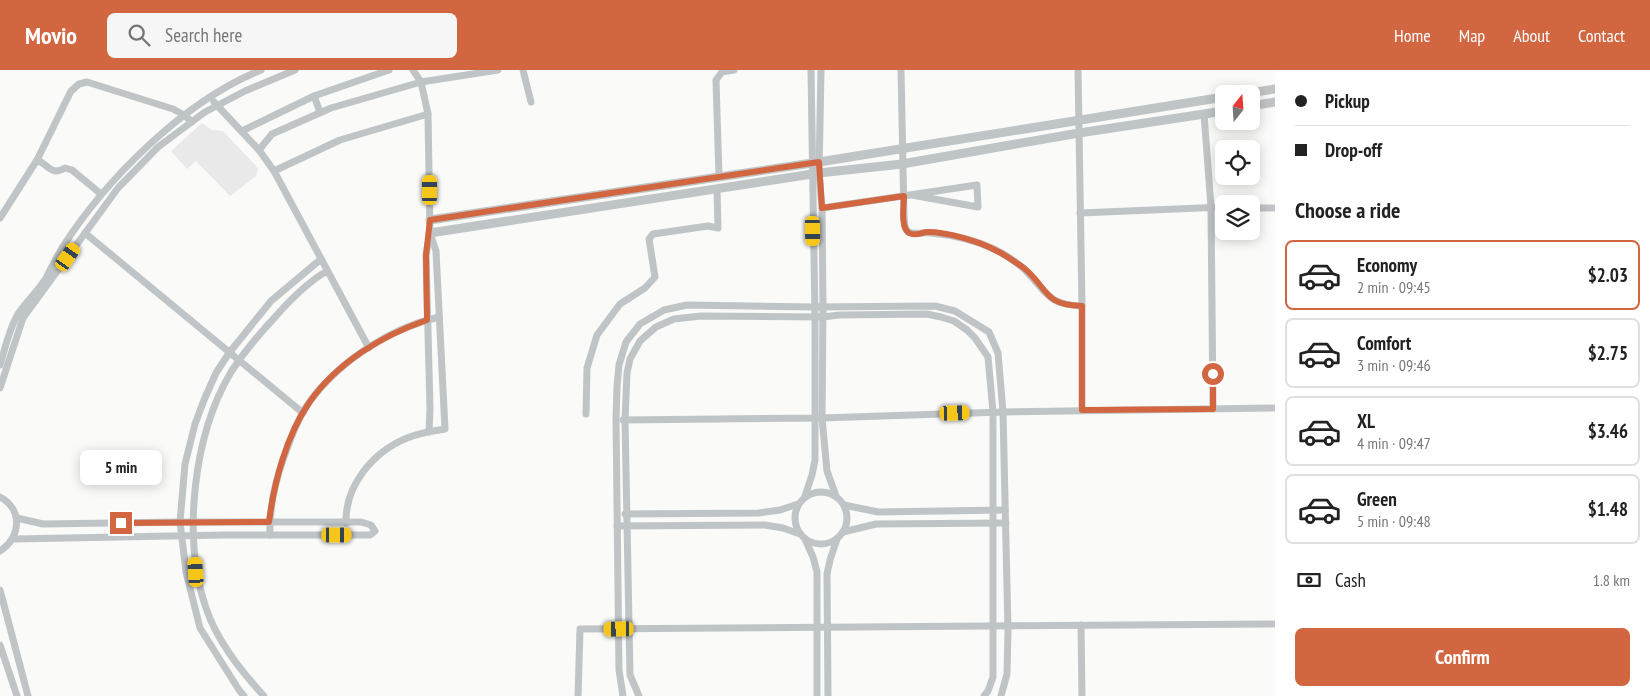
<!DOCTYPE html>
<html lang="en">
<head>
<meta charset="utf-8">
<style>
  body { margin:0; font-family:"PT Sans Narrow",sans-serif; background:#f6f6f6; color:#222; height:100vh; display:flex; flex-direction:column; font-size:19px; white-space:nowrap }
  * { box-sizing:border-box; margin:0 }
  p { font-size:16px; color:#767676 }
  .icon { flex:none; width:28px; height:28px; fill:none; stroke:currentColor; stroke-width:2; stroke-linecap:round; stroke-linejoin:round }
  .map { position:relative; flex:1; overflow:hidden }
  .sheet { display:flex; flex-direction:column; background:#fff; width:375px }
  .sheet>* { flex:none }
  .hud { display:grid; align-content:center; height:110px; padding:0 20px; background:#fff }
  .needle { width:32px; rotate:17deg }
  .tools { position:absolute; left:1215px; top:15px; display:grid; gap:10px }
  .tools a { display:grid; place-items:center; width:45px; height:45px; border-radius:8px; background:#fff; box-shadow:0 2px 12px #0003; font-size:25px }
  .end { position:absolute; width:22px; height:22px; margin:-11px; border:6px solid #d16641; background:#fff; box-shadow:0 0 0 2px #fff }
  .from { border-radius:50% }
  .bubble { position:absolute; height:35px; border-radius:8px; background:#fff; box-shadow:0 2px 12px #0003; font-size:16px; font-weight:600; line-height:35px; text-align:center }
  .car { position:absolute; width:15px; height:30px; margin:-15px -8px; border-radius:6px; box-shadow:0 0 4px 1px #0007; background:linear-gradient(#f5c518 24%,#345 0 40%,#f5c518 0 76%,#345 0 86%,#f5c518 0) }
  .hud b { display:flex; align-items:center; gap:18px; height:48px; font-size:19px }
  .hud b+b { border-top:1px solid #e0e0e0 }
  .hud i { width:12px; height:12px; background:#222 }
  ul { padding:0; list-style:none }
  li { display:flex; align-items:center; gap:15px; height:70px; margin:0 10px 8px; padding:0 10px; border:2px solid #e0e0e0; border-radius:8px }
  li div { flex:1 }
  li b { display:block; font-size:19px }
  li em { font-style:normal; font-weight:600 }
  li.selected { border-color:#d16641 }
  li>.icon { width:45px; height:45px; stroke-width:1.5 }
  h2 { padding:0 20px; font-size:22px; line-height:60px }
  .pay { display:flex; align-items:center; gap:12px; height:55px; padding:0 20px; font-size:19px }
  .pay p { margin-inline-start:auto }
  .primary-button { display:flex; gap:10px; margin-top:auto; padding:10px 20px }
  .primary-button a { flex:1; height:58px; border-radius:8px; background:#d16641; color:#fff; font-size:20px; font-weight:600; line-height:58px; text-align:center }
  header { display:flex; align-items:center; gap:30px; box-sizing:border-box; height:70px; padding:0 25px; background:#d16641; color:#fff }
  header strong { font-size:24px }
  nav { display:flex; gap:28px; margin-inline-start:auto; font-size:18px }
  .search { width:350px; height:45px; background:#f6f6f6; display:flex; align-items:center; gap:12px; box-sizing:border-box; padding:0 18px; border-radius:8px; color:#767676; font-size:19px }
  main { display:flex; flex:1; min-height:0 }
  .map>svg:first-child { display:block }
  .built { fill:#e8e9e8 }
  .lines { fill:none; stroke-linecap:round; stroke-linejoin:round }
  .minor { stroke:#bfc4c7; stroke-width:7 }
  .tertiary { stroke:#bfc4c7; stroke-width:9 }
  .route { stroke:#d16641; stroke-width:6 }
</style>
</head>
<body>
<header>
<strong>Movio</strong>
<div class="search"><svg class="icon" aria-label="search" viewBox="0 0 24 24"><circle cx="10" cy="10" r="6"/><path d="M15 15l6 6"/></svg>Search here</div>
<nav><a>Home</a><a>Map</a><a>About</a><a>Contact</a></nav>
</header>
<main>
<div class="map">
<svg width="1275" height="626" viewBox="0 0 1275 626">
  <rect width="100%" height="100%" fill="#fafaf8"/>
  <path class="built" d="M 202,53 L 212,60 L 223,61 L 258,98 L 256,106 L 230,126 L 196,91 L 187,99 L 171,81 Z"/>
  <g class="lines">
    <g class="minor">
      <path d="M 413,0 L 421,12 L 428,44 L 430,163"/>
      <path d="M 523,0 L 531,32"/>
      <path d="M 821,0 L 819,103 L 822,138 L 823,237 L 822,348 L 827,401 L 836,426"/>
      <path d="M 901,0 L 904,146 L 905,157 L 908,162 C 918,165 922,162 931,163 C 952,165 975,170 994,179 C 1004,184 1018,193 1026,201 C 1047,223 1048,235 1082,236"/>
      <path d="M 1078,0 L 1082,236 L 1082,340"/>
      <path d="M 314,26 L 320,42"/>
      <path d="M 214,32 L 259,80 L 274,101 L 369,278"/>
      <path d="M 1204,44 L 1211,137 L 1213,339"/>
      <path d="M 242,61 L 314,26 L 389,0"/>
      <path d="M 259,80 L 272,64 L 331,38 L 421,12 L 498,0"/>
      <path d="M 37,90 L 71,21 L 79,14 L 87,12 L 173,39 L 184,45 L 192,52"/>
      <path d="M 274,101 L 340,70 L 428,44"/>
      <path d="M 719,107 L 716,10 L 722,2 L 734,0"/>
      <path d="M 822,138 L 977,115 L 978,137 L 912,125"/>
      <path d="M 1251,138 L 1275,138"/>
      <path d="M 1080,143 L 1224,137"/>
      <path d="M 0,148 L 37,90 C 50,96 51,106 65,98 L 72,100 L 101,124"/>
      <path d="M 85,163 L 303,343"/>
      <path d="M 0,295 C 5,279 9,259 18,244 C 26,232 38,221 46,208 C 51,198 56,188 62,178 C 106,109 184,31 261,0"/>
      <path d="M 0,318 L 23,248 L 118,118 L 158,77 L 205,42 L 245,21 L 295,0"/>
      <path d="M 586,344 L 587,298 L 597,265 L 620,234 L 645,218 L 655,207 L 649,169 L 653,164 L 708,156 L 718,158 L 717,119"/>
      <path d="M 623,350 L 822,348 L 1003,342 L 1275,338"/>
      <circle cx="821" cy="448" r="26"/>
      <path d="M 805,426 L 812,405 L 815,390 L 815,247 L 811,0"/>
      <path d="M 0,427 C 23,439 21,468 0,481"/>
      <path d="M 844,435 L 878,442 L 1005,440"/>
      <path d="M 625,444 L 759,443 L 780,440 L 798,434"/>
      <path d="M 346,453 C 345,415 373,382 407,368 C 419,363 432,361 445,359 L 436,181 L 430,163 L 426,185 L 430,339 L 429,362"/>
      <path d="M 617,456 L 765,455 L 783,458 L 800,464"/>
      <path d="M 843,462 L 876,454 L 1006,453"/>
      <path d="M 270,465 C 269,438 275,412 284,387 C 291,368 298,348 310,331 C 340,291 390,258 439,247"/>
      <path d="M 14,469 L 224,465 L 370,465 L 375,461 L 371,455 L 361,452 L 180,452 L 43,454 L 17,448"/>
      <path d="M 805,469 L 813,487 L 817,502 L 817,626"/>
      <path d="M 0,520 L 28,626"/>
      <path d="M 1081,555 L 1082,626"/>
      <path d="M 0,575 L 17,626"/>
      <path d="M 244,626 L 239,620 L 200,558 L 186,502 L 180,452 L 185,394 L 195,354 L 204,330 L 216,303 L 229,283 L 271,231 L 321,189"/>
      <path d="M 264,626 C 240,600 217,571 206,538 C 182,468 193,366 231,302 C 244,282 260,263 276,246 C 291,229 308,212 327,201"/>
      <path d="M 578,626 L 580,559 L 1275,554"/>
      <path d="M 623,626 L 619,600 L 616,350 L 617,316 L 619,295 L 626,272 L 640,254 L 664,240 L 687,235 L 814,237 L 935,236 L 955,241 L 989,262 L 998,283 L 1003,342 L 1008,561 L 1007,604 L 1001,626"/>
      <path d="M 639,626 L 630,605 L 625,350 L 627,303 L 630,289 L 640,271 L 656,257 L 674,249 L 701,246 L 823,247 L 839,245 L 927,244 L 941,247 L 954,251 L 967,260 L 975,268 L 988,287 L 993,342 L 993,607 L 988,621 L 984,626"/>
      <path d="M 828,626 L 827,504 L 830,490 L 837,469"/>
    </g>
    <g class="tertiary">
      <path d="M 1242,24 L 1275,19"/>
      <path d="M 1251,36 L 1275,32"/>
      <path d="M 430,150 L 819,92 L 1224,27"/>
      <path d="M 430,163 L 819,103 L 902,94 L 1079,63 L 1224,41"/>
    </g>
  </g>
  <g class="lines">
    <path class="route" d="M 121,453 L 269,452 C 274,413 286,366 309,333 C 336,293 383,265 427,250 L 426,185 L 430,150 L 819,92 L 822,138 L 904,126 C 904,135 900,157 909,163 C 916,167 921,162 928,162 C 947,162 978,171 995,180 C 1004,184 1015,192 1024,198 C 1049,219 1043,235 1082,236 L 1082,340 L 1213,339 L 1213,304"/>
  </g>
</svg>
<div class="tools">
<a><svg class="needle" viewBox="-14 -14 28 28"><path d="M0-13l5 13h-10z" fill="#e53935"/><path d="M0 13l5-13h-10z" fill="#767676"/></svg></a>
<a><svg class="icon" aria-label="locate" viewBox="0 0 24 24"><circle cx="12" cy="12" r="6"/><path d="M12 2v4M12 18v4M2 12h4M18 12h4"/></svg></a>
<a><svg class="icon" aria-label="layers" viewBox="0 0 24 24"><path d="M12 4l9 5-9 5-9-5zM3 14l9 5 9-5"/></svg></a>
</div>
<i class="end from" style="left:1213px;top:304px"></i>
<i class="end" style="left:121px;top:453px"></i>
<div class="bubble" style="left:80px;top:380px;width:82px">5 min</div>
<i class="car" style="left:430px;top:120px;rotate:0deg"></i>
<i class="car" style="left:813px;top:161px;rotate:179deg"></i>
<i class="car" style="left:68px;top:187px;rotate:35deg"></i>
<i class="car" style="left:955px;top:343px;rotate:88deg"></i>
<i class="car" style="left:337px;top:465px;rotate:90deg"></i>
<i class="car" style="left:196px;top:502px;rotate:356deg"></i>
<i class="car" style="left:619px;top:559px;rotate:269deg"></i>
</div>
<section class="sheet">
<div class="hud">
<b><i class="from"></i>Pickup</b>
<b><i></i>Drop-off</b>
</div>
<h2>Choose a ride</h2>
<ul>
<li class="selected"><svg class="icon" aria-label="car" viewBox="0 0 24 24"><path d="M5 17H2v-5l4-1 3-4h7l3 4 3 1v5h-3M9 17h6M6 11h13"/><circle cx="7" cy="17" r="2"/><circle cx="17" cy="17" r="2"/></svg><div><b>Economy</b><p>2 min · 09:45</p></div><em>$2.03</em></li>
<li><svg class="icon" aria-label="car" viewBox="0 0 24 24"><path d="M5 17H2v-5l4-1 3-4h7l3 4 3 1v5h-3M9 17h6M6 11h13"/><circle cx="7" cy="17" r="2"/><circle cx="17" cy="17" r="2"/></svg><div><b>Comfort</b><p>3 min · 09:46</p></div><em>$2.75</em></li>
<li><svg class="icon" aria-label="car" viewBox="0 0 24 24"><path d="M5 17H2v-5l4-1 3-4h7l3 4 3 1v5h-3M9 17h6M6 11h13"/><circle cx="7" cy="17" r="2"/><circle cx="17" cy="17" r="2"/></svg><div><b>XL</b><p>4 min · 09:47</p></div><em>$3.46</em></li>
<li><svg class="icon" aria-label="car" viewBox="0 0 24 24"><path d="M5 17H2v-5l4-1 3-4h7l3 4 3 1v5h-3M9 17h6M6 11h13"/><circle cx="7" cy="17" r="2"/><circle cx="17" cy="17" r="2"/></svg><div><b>Green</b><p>5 min · 09:48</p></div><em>$1.48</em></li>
</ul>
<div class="pay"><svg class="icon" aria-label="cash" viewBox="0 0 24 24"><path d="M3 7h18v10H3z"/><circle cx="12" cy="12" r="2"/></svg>Cash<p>1.8 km</p></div>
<div class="primary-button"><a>Confirm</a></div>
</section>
</main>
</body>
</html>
